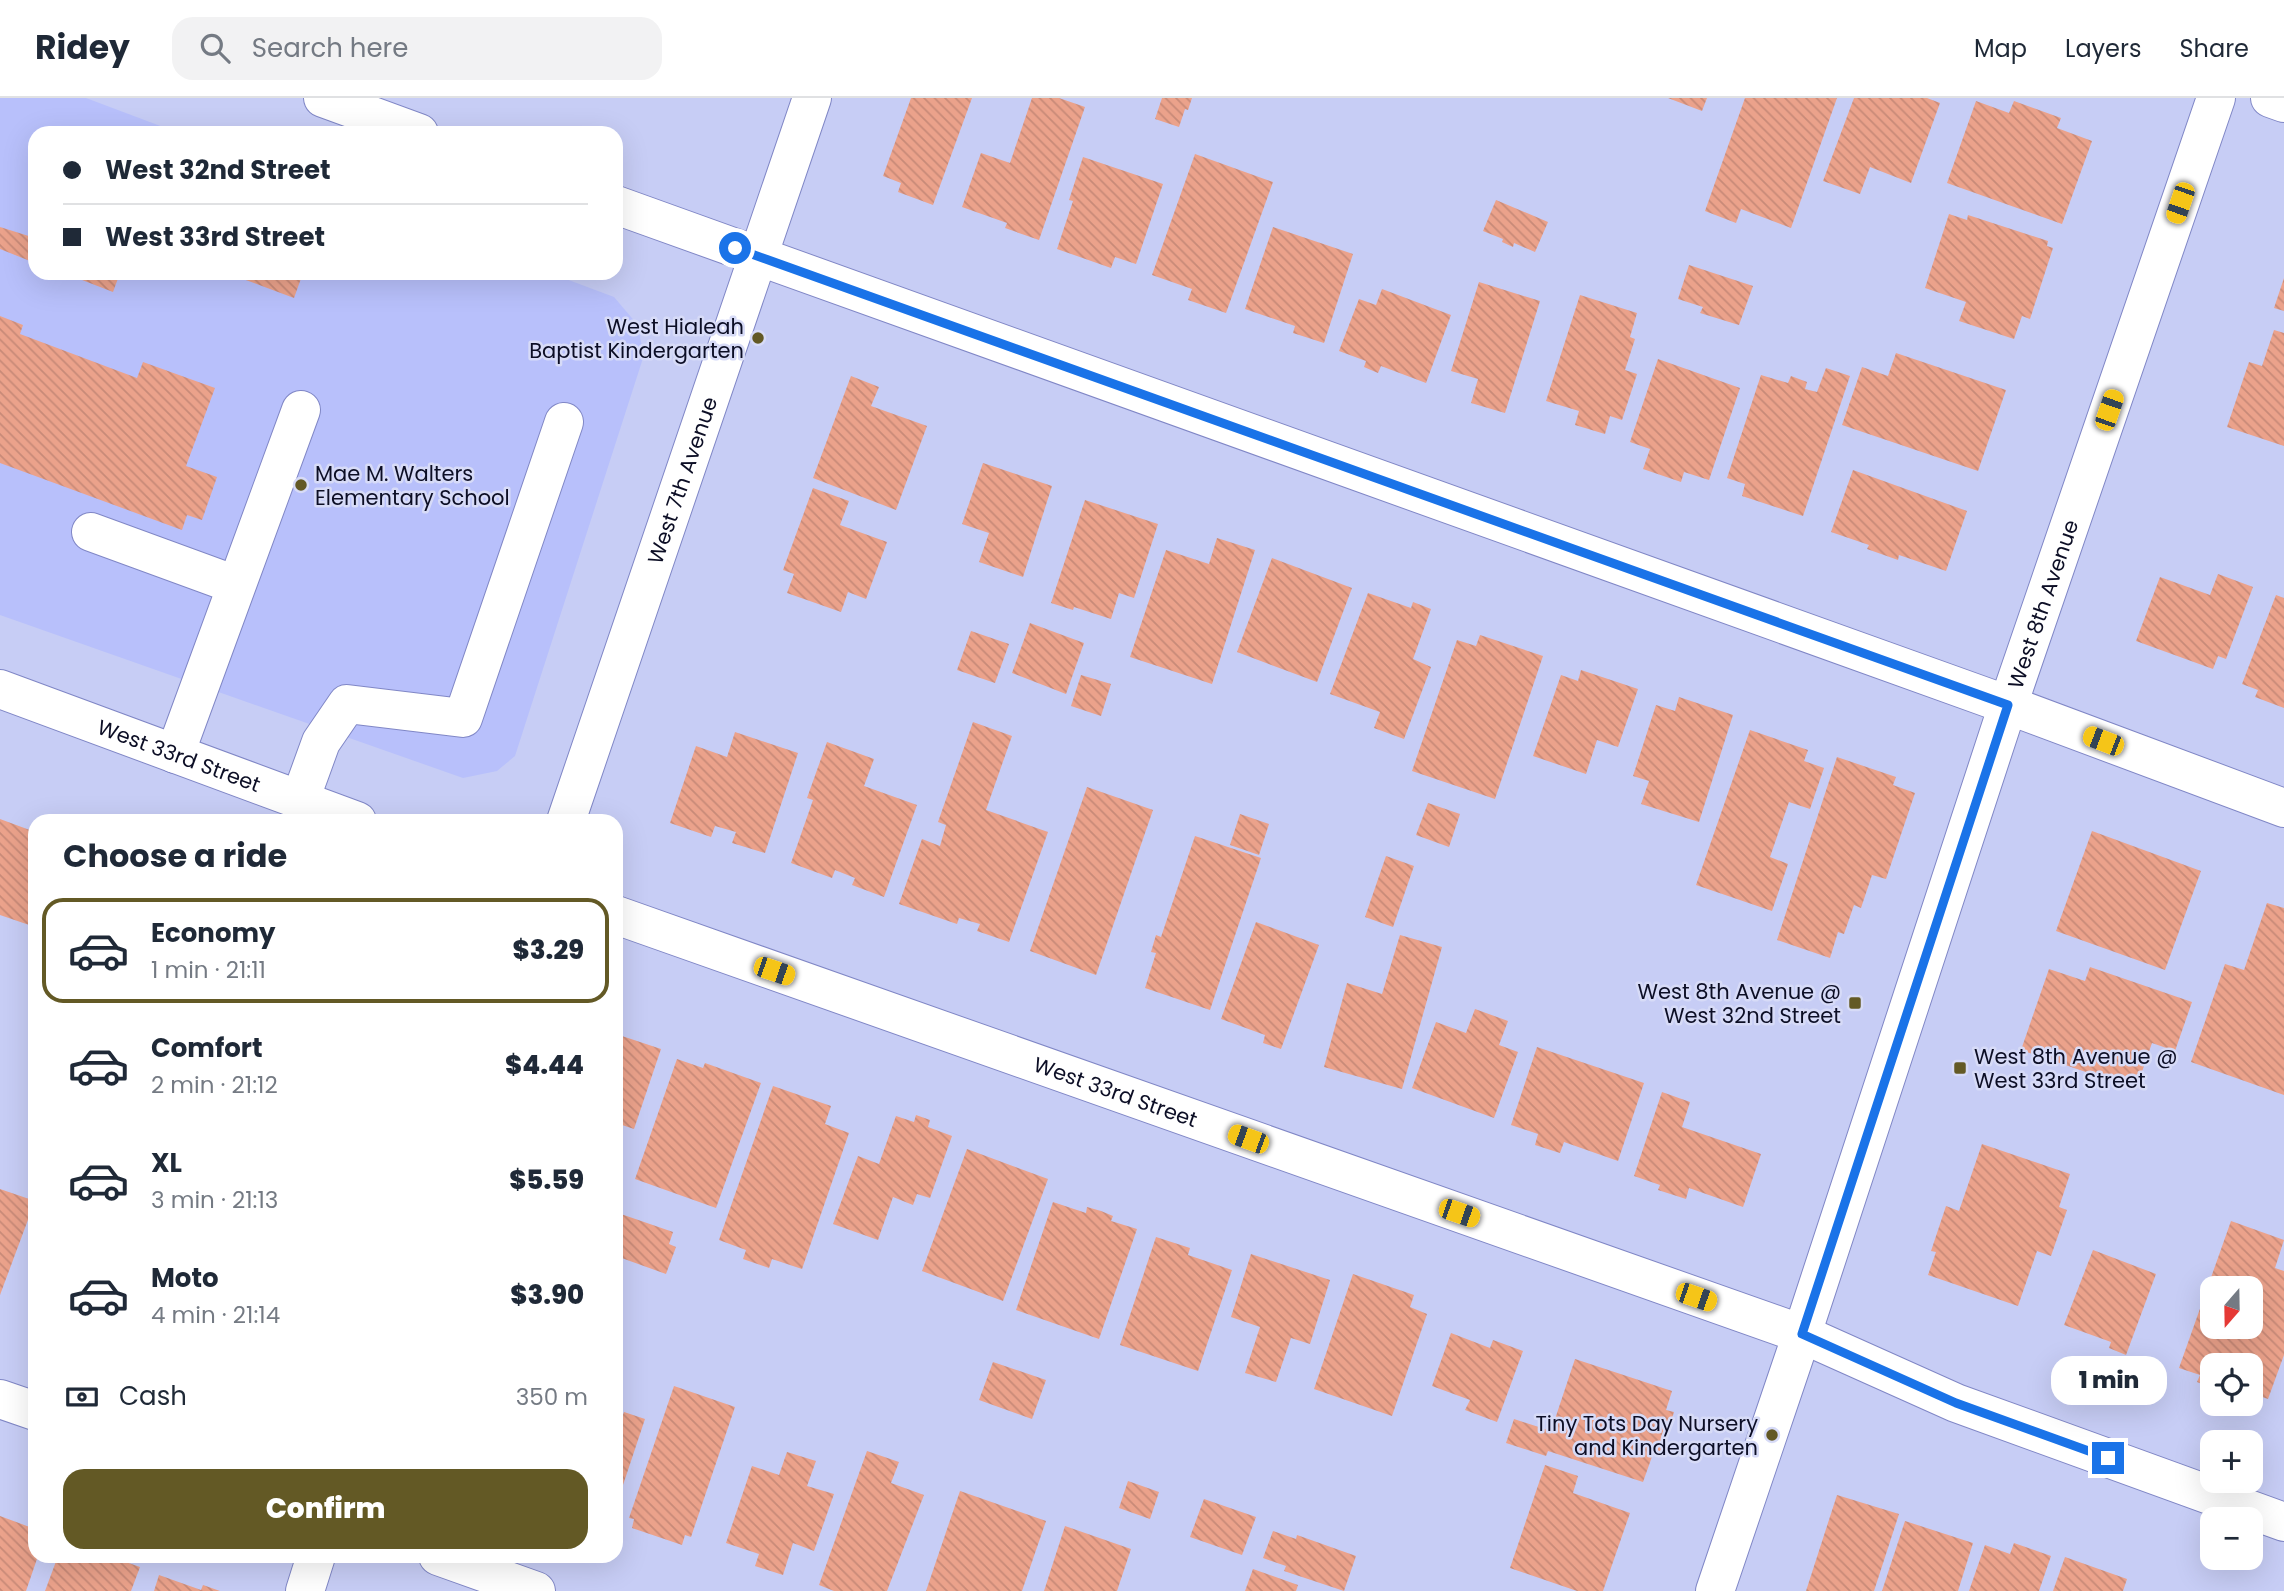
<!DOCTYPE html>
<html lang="en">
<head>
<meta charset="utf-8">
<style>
  body { margin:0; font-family:Poppins,sans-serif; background:#f2f2f3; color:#1f2937; height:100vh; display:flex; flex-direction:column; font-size:26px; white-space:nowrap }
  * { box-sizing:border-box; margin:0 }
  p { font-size:23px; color:#747a83 }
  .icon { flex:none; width:38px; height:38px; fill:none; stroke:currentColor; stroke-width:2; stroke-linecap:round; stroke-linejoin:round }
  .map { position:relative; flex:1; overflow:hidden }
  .panel { position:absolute; left:28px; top:716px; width:595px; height:749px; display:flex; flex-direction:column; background:#fff; border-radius:21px; box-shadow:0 7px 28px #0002 }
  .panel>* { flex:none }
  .guide { position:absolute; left:28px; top:28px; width:595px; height:154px; border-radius:21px; box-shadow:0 7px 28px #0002; display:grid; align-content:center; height:154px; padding:0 35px; background:#fff }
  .needle { width:46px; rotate:200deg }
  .fabs { position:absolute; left:2200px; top:1178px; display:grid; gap:14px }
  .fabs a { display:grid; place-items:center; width:63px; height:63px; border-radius:14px; background:#fff; box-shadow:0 7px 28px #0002; font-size:35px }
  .end { position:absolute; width:32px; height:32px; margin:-16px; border:9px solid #1a73e8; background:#fff; box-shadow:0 0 0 4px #fff }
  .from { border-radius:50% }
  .bubble { position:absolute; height:49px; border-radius:21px; background:#fff; box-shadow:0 7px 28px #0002; font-size:23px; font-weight:800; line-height:49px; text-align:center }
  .car { position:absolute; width:21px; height:42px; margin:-21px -10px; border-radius:9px; box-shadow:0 0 5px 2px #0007; background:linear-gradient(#f5c518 24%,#345 0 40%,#f5c518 0 76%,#345 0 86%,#f5c518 0) }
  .guide b { display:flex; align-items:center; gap:24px; height:66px; font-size:26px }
  .guide b+b { border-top:2px solid #e0e1e3 }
  .guide i { width:18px; height:18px; background:#1f2937 }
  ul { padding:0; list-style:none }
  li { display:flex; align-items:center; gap:21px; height:105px; margin:0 14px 10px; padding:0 21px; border:4px solid transparent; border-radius:21px }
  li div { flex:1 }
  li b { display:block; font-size:26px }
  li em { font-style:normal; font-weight:800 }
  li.active { border-color:#635925 }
  li>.icon { width:63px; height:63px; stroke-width:1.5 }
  h2 { padding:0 35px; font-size:32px; line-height:84px }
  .pay { display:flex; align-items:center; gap:18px; height:77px; padding:0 35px; font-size:26px }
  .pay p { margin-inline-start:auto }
  .button { display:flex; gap:14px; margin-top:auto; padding:14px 35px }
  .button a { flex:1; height:80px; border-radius:21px; background:#635925; color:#fff; font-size:28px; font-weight:800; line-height:80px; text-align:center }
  header { display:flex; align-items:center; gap:42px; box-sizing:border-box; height:98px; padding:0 35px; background:#fff; border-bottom:2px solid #e0e1e3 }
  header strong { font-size:33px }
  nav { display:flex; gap:38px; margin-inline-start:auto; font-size:24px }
  .search { width:490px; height:63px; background:#f2f2f3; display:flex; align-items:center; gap:18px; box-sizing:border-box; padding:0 24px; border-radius:21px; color:#747a83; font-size:26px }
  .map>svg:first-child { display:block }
  .built { fill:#b8c0fb }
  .building { fill:url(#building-back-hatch); fill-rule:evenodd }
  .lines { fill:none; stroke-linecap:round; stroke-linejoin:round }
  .minor-casing { stroke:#8087c6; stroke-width:40 }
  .minor { stroke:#fff; stroke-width:38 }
  .route { stroke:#1a73e8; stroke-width:9 }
  .poi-dot { fill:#635925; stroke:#d7dbf7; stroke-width:2.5 }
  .labels { text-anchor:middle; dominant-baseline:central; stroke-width:5; stroke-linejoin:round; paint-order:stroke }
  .poi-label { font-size:21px; fill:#0c0e25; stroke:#d7dbf7; text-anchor:end }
  .street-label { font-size:21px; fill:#0c0e25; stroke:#d7dbf7 }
</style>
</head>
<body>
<header>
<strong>Ridey</strong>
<div class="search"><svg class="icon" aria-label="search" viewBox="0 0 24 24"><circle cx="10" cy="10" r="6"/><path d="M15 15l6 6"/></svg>Search here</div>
<nav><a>Map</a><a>Layers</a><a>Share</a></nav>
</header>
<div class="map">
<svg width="2284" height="1493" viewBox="0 0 2284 1493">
  <defs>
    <pattern id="building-back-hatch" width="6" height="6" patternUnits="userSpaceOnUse" patternTransform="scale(1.75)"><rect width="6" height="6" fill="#eba28b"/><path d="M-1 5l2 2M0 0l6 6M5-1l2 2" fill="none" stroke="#c88a78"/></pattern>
  </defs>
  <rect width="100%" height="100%" fill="#c7cdf5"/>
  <path class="built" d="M 0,0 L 86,0 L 179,35 L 35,35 L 35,175 L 550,175 L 614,199 L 637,226 L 644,257 L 515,658 L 497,673 L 463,680 L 0,517 Z"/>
  <g class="building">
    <path d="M 911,0 L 972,0 L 933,107 L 898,94 L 901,85 L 883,78 Z"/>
    <path d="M 1032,0 L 1059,0 L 1085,9 L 1039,142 L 1005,130 L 1007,125 L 962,109 L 981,55 L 1010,65 Z"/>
    <path d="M 1162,0 L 1192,0 L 1188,12 L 1185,11 L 1179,29 L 1155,21 Z"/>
    <path d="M 1668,0 L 1707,0 L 1702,13 Z"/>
    <path d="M 1745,0 L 1837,0 L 1791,130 L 1741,111 L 1736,125 L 1705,113 Z"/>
    <path d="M 1854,0 L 1927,0 L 1940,5 L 1911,85 L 1870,69 L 1860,96 L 1823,83 Z"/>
    <path d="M 1976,3 L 2009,15 L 2014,3 L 2061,20 L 2057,30 L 2092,43 L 2062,126 L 1947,85 Z"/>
    <path d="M 1195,56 L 1273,84 L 1226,215 L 1188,202 L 1192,191 L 1152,177 Z"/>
    <path d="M 1083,59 L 1163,86 L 1136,166 L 1115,159 L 1111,170 L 1057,151 L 1073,103 L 1069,102 Z"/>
    <path d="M 1496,102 L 1548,124 L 1535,154 L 1514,145 L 1513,149 L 1502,144 L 1503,141 L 1483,133 Z"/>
    <path d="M 1949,116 L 1967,122 L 1968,117 L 2048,143 L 2047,148 L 2053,150 L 2030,221 L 2022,218 L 2014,241 L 1959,223 L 1966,204 L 1925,190 Z"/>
    <path d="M 0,129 L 35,140 L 35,165 L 0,151 Z"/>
    <path d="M 1273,129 L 1353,156 L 1324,245 L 1293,235 L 1295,228 L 1245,211 Z"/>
    <path d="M 1689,167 L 1753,188 L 1739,227 L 1700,215 L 1703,209 L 1678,201 Z"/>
    <path d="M 64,175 L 120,175 L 113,194 Z"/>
    <path d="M 227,175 L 303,175 L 294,200 Z"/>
    <path d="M 2284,180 L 2284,213 L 2274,210 Z"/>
    <path d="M 1479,184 L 1540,203 L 1505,315 L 1471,305 L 1478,281 L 1451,273 Z"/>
    <path d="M 1382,191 L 1451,217 L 1426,285 L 1381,268 L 1378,275 L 1364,269 L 1366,263 L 1339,253 L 1359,201 L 1376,207 Z"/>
    <path d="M 1580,197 L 1637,215 L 1630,239 L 1635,241 L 1625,272 L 1637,276 L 1622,322 L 1610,318 L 1605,336 L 1575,327 L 1579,313 L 1546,303 Z"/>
    <path d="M 0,218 L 23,227 L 20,236 L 137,280 L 143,264 L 215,290 L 186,368 L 217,379 L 202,422 L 187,417 L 182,432 L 0,365 Z"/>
    <path d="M 2274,232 L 2284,235 L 2284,348 L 2227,329 L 2249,264 L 2262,268 Z"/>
    <path d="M 1896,255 L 2006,292 L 1978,373 L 1842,327 L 1862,269 L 1888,278 Z"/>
    <path d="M 1658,261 L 1740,290 L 1709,382 L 1684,374 L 1681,384 L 1643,371 L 1650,351 L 1630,344 Z"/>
    <path d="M 1826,270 L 1850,278 L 1803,418 L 1742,398 L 1745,386 L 1727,380 L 1761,277 L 1788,285 L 1791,278 L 1807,284 L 1805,291 L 1817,294 Z"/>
    <path d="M 851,278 L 879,289 L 871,308 L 927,328 L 896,412 L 813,380 Z"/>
    <path d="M 983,365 L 1052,388 L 1023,479 L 979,464 L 989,435 L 962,426 Z"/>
    <path d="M 1853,372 L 1967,413 L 1946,473 L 1899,457 L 1898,462 L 1867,451 L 1869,447 L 1831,434 Z"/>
    <path d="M 813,390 L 849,403 L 840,427 L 887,444 L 866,501 L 848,494 L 841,514 L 787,495 L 794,476 L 783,472 Z"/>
    <path d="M 1085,402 L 1158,426 L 1134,500 L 1119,495 L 1111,521 L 1074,509 L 1073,512 L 1051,505 Z"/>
    <path d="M 1217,440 L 1255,452 L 1212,586 L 1130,559 L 1166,452 L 1209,466 Z"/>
    <path d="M 1272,460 L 1352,490 L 1317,584 L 1237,554 Z"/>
    <path d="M 2218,476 L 2253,489 L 2226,561 L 2218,558 L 2213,571 L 2136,543 L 2160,479 L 2210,497 Z"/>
    <path d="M 1368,495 L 1411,510 L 1413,504 L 1431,511 L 1413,561 L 1431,569 L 1404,641 L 1374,630 L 1380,614 L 1330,596 Z"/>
    <path d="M 2276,497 L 2284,500 L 2284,610 L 2255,599 L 2258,592 L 2242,586 Z"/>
    <path d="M 1030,525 L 1084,545 L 1066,596 L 1012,575 Z"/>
    <path d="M 971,533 L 1009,546 L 995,585 L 957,572 Z"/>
    <path d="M 1480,537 L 1543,558 L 1495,701 L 1412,673 L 1457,542 L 1476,548 Z"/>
    <path d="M 1581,572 L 1638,591 L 1618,649 L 1597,642 L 1586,676 L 1533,658 L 1561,577 L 1578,583 Z"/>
    <path d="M 1081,577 L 1111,586 L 1101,618 L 1071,608 Z"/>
    <path d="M 1679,599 L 1733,617 L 1699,724 L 1641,706 L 1649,683 L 1633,678 L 1656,607 L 1675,613 Z"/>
    <path d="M 973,624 L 1012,638 L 986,712 L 1048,734 L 1009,844 L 977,833 L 980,826 L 959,820 L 957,826 L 899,806 L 922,741 L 940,748 L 946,727 L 938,724 Z"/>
    <path d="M 1750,632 L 1808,652 L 1804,663 L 1824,670 L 1810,711 L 1789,704 L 1770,759 L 1788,766 L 1772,813 L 1696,787 Z"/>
    <path d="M 735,634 L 798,655 L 765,755 L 732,745 L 736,734 L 715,728 L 711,739 L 670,725 L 696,648 L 727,659 Z"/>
    <path d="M 827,644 L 874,661 L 864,688 L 917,707 L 884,799 L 852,787 L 855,780 L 835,772 L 832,780 L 791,765 L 813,702 L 807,700 Z"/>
    <path d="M 1837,659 L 1896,679 L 1893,687 L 1915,695 L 1886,781 L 1872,777 L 1861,810 L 1854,807 L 1844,836 L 1838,834 L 1830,860 L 1777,842 Z"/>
    <path d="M 1087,689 L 1153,712 L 1096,877 L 1030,853 Z"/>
    <path d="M 1428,705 L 1460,716 L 1449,749 L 1416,737 Z"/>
    <path d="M 1240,716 L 1269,726 L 1259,757 L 1230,747 Z"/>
    <path d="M 0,721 L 35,734 L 35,781 L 33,788 L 35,789 L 35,829 L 0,817 Z"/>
    <path d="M 2092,733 L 2201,773 L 2165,872 L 2056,833 Z"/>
    <path d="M 1195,738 L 1261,760 L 1210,912 L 1145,890 L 1156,855 L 1151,854 L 1156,837 L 1161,839 Z"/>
    <path d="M 1386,758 L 1414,768 L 1393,829 L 1365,819 Z"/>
    <path d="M 2267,805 L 2284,810 L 2284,997 L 2191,964 L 2225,866 L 2244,872 Z"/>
    <path d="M 1256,824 L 1319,847 L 1281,951 L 1263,945 L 1265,937 L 1221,921 Z"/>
    <path d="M 1400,837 L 1442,849 L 1402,991 L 1324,969 L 1347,885 L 1382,896 Z"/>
    <path d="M 2090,869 L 2192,904 L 2175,953 L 2152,945 L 2136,991 L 2021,952 L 2049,871 L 2085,883 Z"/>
    <path d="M 1475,911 L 1508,923 L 1499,947 L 1518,954 L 1494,1020 L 1412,990 L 1436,924 L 1466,935 Z"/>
    <path d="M 616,936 L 661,951 L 634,1031 L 616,1025 Z"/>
    <path d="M 1537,949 L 1644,985 L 1618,1063 L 1564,1044 L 1560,1055 L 1535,1047 L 1538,1036 L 1511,1027 Z"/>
    <path d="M 677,961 L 703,970 L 705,965 L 761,985 L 716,1110 L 635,1081 Z"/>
    <path d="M 773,988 L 831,1008 L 825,1026 L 849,1035 L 802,1171 L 772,1161 L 769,1170 L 743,1161 L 746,1152 L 719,1142 Z"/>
    <path d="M 1662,994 L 1690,1004 L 1682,1029 L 1761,1056 L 1743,1109 L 1689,1090 L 1686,1101 L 1658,1092 L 1660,1087 L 1634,1078 Z"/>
    <path d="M 916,1017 L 930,1022 L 928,1029 L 952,1038 L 930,1100 L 917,1096 L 913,1107 L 893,1099 L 878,1142 L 833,1126 L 858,1058 L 879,1066 L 896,1018 L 914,1024 Z"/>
    <path d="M 1982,1046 L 2070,1076 L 2059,1109 L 2067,1112 L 2051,1158 L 2037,1153 L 2018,1208 L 1928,1177 L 1936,1154 L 1931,1153 L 1946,1108 L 1959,1113 Z"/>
    <path d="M 967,1051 L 1048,1081 L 1003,1203 L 922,1173 Z"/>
    <path d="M 0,1091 L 35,1103 L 0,1197 Z"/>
    <path d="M 1053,1104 L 1086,1115 L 1087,1109 L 1101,1113 L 1113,1118 L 1111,1123 L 1137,1131 L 1099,1241 L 1016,1212 Z"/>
    <path d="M 618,1115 L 673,1134 L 669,1146 L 676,1149 L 666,1176 L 616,1158 L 616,1121 Z"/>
    <path d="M 2231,1123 L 2284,1142 L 2275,1170 L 2284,1173 L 2284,1257 L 2268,1301 L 2250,1295 L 2250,1267 L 2212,1267 L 2212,1290 L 2197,1284 L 2200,1277 L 2179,1270 ZM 2212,1190 L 2250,1190 L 2250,1228 L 2212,1228 Z"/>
    <path d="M 1156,1139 L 1190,1150 L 1188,1157 L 1232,1172 L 1198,1273 L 1120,1247 Z"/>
    <path d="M 2093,1152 L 2156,1176 L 2126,1257 L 2109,1250 L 2111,1244 L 2064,1227 Z"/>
    <path d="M 1251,1156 L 1330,1182 L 1310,1246 L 1291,1240 L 1276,1284 L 1245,1275 L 1260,1229 L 1231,1219 Z"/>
    <path d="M 1353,1176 L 1414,1197 L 1410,1209 L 1427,1216 L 1392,1318 L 1314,1291 Z"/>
    <path d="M 1451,1235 L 1490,1250 L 1493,1242 L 1523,1253 L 1497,1324 L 1465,1312 L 1470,1302 L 1432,1288 Z"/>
    <path d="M 1575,1261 L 1672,1293 L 1666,1312 L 1674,1314 L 1661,1355 L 1654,1353 L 1643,1384 L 1548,1353 L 1546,1358 L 1506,1345 L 1514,1321 L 1551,1333 Z"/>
    <path d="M 993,1264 L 1046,1282 L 1032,1321 L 979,1302 Z"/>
    <path d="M 674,1288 L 735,1309 L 691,1439 L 685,1437 L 682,1447 L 632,1430 L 634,1421 L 629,1420 Z"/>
    <path d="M 624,1314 L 645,1321 L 618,1402 L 616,1401 L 616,1335 Z"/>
    <path d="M 867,1353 L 899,1364 L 891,1385 L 924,1397 L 887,1493 L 834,1493 L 819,1487 Z"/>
    <path d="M 787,1354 L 816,1363 L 807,1388 L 834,1396 L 814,1453 L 793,1445 L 783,1477 L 755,1468 L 759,1456 L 726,1445 L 752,1368 L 779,1377 Z"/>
    <path d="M 1545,1367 L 1578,1378 L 1573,1395 L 1630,1415 L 1603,1493 L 1577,1493 L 1510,1470 Z"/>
    <path d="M 1128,1383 L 1159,1394 L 1150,1421 L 1119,1410 Z"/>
    <path d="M 960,1393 L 1046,1423 L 1022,1493 L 926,1493 Z"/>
    <path d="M 1837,1397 L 1899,1416 L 1874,1493 L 1806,1493 Z"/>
    <path d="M 1204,1401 L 1256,1419 L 1242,1457 L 1190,1439 Z"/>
    <path d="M 0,1418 L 35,1431 L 35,1458 L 38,1458 L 26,1493 L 0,1493 Z"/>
    <path d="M 1905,1423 L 1973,1445 L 1958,1493 L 1882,1493 Z"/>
    <path d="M 1065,1428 L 1131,1451 L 1117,1493 L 1044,1493 Z"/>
    <path d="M 1273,1433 L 1296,1441 L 1297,1437 L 1356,1458 L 1344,1493 L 1284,1473 L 1286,1468 L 1263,1460 Z"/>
    <path d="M 2014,1445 L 2051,1458 L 2039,1493 L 1969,1493 L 1985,1447 L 2010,1456 Z"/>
    <path d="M 58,1458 L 109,1458 L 140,1469 L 131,1493 L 45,1493 Z"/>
    <path d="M 2065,1459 L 2127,1481 L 2123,1493 L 2053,1493 Z"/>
    <path d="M 1253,1471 L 1298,1487 L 1296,1493 L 1245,1493 Z"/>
    <path d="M 159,1477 L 201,1492 L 203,1487 L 220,1493 L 154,1493 Z"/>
  </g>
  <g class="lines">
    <g class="minor-casing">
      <g id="minor">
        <path d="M 323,0 L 419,35"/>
        <path d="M 2270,0 L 2284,5"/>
        <path d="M 616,107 L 2008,607 L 2284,710"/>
        <path d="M 91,434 L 236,487"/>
        <path id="s1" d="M 0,591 L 357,723"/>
        <path d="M 175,656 L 301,312"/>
        <path d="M 300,702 L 321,644 L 347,606 L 463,620 L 564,324"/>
        <path id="s2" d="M 566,723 L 812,0"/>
        <path id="s3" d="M 616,817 L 1802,1236 L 1956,1305 L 2284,1424"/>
        <path d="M 0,1301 L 35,1313"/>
        <path d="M 438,1458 L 536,1493"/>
        <path d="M 305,1493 L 316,1458"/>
        <path id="s4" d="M 1715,1493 L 1802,1236 L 2008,607 L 2216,0"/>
      </g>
    </g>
    <use href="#minor" class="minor"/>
  </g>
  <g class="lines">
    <path class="route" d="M 735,150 L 2008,607 L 1802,1236 L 1956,1305 L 2108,1360"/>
  </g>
  <g class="poi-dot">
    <circle cx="758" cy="240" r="7"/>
    <circle cx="301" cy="387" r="7"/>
    <rect x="1848" y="898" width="14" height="14" rx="3.5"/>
    <rect x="1953" y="963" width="14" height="14" rx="3.5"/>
    <circle cx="1772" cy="1337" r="7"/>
  </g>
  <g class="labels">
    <g class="poi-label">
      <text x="744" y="228">West Hialeah<tspan x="744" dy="24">Baptist Kindergarten</tspan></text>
      <text x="315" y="375" text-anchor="start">Mae M. Walters<tspan x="315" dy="24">Elementary School</tspan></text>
      <text x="1841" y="893">West 8th Avenue @<tspan x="1841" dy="24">West 32nd Street</tspan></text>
      <text x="1974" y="958" text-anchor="start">West 8th Avenue @<tspan x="1974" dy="24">West 33rd Street</tspan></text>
      <text x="1758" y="1325">Tiny Tots Day Nursery<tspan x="1758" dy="24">and Kindergarten</tspan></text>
    </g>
    <g class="street-label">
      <text stroke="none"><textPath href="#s2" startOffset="360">West 7th Avenue</textPath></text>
      <text stroke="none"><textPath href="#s4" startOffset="1040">West 8th Avenue</textPath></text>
      <text stroke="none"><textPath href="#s1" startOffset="191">West 33rd Street</textPath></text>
      <text stroke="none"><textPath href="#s3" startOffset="530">West 33rd Street</textPath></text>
    </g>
  </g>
</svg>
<div class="fabs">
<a><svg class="needle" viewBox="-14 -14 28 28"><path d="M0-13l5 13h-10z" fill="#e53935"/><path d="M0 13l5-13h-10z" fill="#747a83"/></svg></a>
<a><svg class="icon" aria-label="locate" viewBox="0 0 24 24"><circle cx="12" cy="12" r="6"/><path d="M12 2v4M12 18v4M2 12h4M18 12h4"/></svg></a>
<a>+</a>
<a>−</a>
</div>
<i class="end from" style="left:735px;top:150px"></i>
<i class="end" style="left:2108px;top:1360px"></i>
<div class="bubble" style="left:2051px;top:1258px;width:116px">1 min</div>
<i class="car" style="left:2180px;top:105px;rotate:199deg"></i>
<i class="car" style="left:2109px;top:312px;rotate:19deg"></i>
<i class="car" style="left:2103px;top:643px;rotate:291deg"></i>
<i class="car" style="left:774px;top:873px;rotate:109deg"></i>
<i class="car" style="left:1248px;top:1041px;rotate:290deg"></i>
<i class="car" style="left:1459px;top:1115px;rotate:109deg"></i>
<i class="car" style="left:1696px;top:1199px;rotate:109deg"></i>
<div class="guide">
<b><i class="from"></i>West 32nd Street</b>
<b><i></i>West 33rd Street</b>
</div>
<section class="panel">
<h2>Choose a ride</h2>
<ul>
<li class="active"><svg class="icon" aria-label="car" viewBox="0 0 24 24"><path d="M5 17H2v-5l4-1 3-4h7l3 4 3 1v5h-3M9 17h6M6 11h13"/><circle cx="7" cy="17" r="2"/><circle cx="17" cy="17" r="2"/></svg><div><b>Economy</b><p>1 min · 21:11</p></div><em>$3.29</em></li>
<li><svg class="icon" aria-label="car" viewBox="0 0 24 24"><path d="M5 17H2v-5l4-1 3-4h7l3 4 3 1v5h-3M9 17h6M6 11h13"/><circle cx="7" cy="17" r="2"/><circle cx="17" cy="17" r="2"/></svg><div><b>Comfort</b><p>2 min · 21:12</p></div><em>$4.44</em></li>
<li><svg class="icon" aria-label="car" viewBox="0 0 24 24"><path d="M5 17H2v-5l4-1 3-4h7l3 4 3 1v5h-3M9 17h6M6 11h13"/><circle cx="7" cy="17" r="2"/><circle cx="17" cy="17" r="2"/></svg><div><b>XL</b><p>3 min · 21:13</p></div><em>$5.59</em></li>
<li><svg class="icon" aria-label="car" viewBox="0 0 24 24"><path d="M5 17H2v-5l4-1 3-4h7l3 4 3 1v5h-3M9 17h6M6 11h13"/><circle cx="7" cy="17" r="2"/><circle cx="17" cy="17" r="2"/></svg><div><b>Moto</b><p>4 min · 21:14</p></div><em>$3.90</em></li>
</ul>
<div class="pay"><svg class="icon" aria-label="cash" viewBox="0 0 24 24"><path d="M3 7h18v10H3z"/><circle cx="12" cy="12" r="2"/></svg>Cash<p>350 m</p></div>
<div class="button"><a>Confirm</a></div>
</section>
</div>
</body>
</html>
